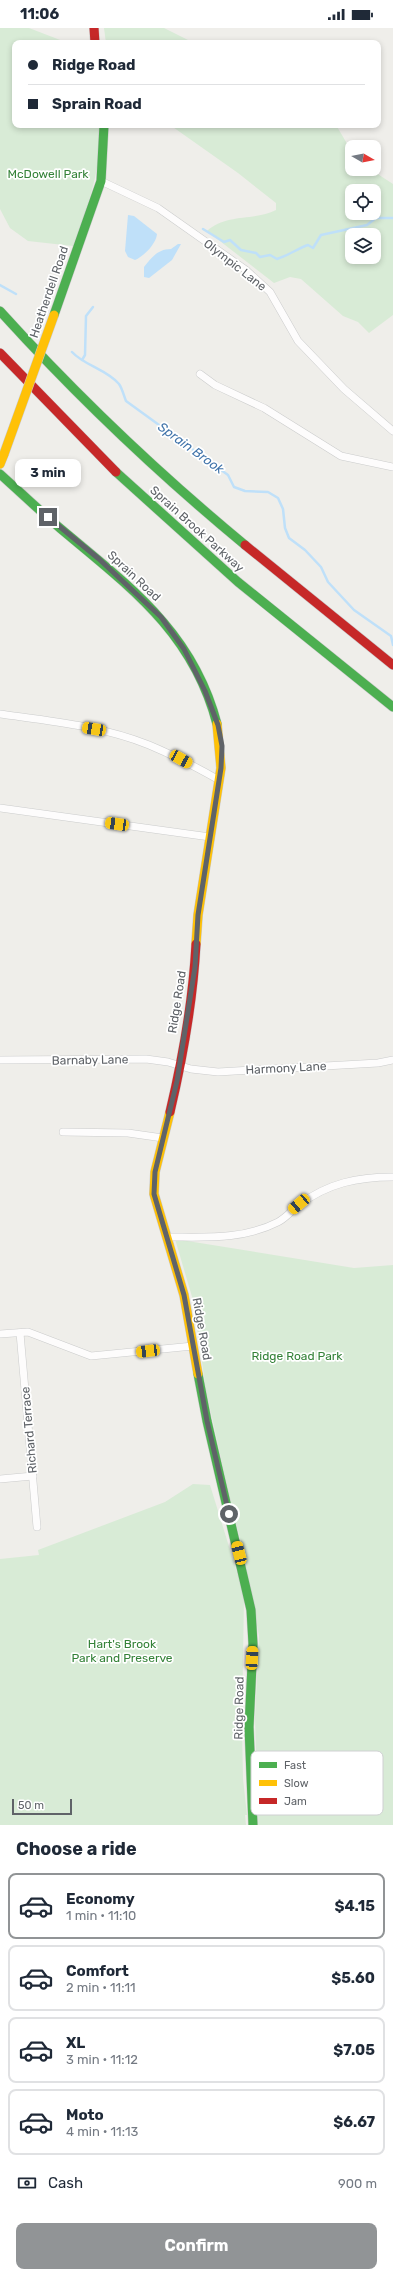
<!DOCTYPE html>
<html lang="en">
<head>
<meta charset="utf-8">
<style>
  body { margin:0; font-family:Rubik,sans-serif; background:#f6f6f7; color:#1f2937; height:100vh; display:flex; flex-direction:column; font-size:15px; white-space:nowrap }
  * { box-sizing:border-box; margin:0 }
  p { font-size:13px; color:#747a83 }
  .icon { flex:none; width:22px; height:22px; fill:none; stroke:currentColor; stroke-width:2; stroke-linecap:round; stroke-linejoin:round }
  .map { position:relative; height:1797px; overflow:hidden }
  .panel { display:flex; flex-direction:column; background:#fff; flex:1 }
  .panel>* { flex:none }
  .banner { position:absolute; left:12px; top:12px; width:369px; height:88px; border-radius:8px; box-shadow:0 2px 6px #0003; display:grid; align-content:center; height:88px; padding:0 16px; background:#fff }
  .needle { width:26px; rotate:99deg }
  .controls { position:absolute; left:345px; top:112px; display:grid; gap:8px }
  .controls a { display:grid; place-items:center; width:36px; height:36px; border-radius:8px; background:#fff; box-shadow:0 2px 6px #0003; font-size:20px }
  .scale { position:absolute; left:12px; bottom:10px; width:60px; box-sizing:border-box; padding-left:4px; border:2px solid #5f6368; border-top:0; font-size:11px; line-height:14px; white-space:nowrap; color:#5f6368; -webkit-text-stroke:3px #fff; paint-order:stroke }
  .end { position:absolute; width:18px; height:18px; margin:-9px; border:5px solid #5f6368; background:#fff; box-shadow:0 0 0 2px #fff }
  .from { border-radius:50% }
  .bubble { position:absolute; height:28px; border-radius:8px; background:#fff; box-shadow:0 2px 6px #0003; font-size:13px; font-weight:700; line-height:28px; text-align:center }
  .car { position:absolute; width:12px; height:24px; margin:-12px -6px; border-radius:5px; box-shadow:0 0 3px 1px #0007; background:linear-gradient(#f5c518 24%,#345 0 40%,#f5c518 0 76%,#345 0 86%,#f5c518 0) }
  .banner b { display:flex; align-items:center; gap:14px; height:38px; font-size:15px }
  .banner b+b { border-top:1px solid #e0e1e3 }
  .banner i { width:10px; height:10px; background:#1f2937 }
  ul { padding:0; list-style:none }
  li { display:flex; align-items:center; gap:12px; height:66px; margin:0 8px 6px; padding:0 8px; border:2px solid #e0e1e3; border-radius:8px }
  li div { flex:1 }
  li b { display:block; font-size:15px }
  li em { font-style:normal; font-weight:700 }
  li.current { border-color:#919496 }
  li>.icon { width:36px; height:36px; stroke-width:1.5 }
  h2 { padding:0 16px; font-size:18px; line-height:48px }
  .pay { display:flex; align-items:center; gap:10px; height:44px; padding:0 16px; font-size:15px }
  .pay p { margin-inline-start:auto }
  .button { display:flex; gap:8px; margin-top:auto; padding:8px 16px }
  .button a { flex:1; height:46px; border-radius:8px; background:#919496; color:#fff; font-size:16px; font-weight:700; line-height:46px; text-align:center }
  .status { display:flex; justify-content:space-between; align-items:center; height:28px; padding:0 20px; background:#fff; direction:ltr }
  .status svg { height:11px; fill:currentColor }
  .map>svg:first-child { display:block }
  .green { fill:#d8ebd6; fill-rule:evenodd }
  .water { fill:#bfe0f9 }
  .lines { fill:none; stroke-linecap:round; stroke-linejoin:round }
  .stream { stroke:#bfe0f9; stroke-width:2.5 }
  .street-casing { stroke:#cbcccc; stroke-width:8 }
  .fast-casing { stroke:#cacacb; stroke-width:10 }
  .slow-casing { stroke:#cacacb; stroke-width:10 }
  .jam-casing { stroke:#cacacb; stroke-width:10 }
  .street { stroke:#fdfcfc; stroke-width:7 }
  .fast { stroke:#4caf50; stroke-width:9 }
  .slow { stroke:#ffc107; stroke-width:9 }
  .jam { stroke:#c62828; stroke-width:9 }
  .slow-bridge-casing { stroke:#cacacb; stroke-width:10; stroke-linecap:butt }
  .slow-bridge { stroke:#ffc107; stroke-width:9 }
  .route { stroke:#5f6368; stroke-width:5 }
  .labels { text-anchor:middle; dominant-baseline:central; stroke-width:3.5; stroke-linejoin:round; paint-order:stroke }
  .park-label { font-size:12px; fill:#348238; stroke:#fff }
  .street-label { font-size:12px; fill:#5f6368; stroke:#fff }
  .water-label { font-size:13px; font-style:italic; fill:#4174aa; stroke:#fff }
  .key { fill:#fff; stroke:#cfd0d2; stroke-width:1 }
  .key-label { font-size:11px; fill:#5f6368 }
</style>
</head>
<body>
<div class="status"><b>11:06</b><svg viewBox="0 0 49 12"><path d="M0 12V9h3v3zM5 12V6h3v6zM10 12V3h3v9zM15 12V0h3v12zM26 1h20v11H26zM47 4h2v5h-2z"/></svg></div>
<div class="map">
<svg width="393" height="1797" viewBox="0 0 393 1797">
  <rect width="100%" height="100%" fill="#efeeea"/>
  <g class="green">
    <path d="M 0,0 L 29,0 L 68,15 L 15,15 L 15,97 L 100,97 C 102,140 88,178 73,218 L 28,213 L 10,200 L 0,181 Z"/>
    <path d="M 104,0 L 164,0 L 194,15 L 106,15 Z"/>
    <path d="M 170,97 L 336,97 L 352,124 L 352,141 L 370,141 L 393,156 L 393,287 L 369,305 L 358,294 L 343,288 L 301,251 L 290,249 L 274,255 L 207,203 C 226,185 255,193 276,182 L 276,175 L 238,145 ZM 352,163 L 374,163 L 374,185 L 352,185 ZM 352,207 L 374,207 L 374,229 L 352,229 Z"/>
    <path d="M 175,1211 L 354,1240 L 393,1237 L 393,1797 L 258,1797 L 255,1690 L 259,1608 L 242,1518 L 232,1480 L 206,1362 L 193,1272 Z"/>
    <path d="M 193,1456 L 210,1457 L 244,1567 L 242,1699 L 243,1751 L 247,1787 L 245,1787 L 246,1797 L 0,1797 L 0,1531 L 39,1527 L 38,1522 L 165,1474 Z"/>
  </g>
  <g class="water">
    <path d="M 128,187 L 134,188 L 157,206 C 156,216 144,228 135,232 L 128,229 L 125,223 Z"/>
    <path d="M 178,216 L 181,216 L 172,232 L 149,250 L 144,249 L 144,239 C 152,229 158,221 171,221 Z"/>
  </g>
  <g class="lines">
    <g class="stream">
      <path d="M 203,201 L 224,214 L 230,212 L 241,222 L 256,225 L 260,229 L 270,227 L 277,231 C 289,227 297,221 308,217 L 313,220 L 321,207 L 367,197 L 376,190 L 393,190"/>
      <path d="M 0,257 L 16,266"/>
      <path d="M 72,324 C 85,338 106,341 119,356 C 122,360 124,368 126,373 L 228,447 L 234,459 L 245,463 L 268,464 L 278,470 L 283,481 L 285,500 L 289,510 L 305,522 L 321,539 L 328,554 L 354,582 L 391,608 L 393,617"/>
      <path d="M 82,332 L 85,327 L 86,288 L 93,279"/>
    </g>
    <g class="street-casing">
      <g id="street">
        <path d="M 101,153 L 158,180 L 246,242 L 270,264 L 298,313 L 344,361 L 393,403"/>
        <path d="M 200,346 L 215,357 L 264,380 L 341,428 L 393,439"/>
        <path d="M 0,686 C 50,693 102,698 149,717 C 173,727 196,739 219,752"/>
        <path d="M 0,780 L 210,809"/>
        <path d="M 0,1032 L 146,1031 L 168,1034 L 191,1041 L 218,1044 L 378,1035 L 393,1032"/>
        <path d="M 63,1104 L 128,1105 L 163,1110"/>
        <path d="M 168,1209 C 206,1209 243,1212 278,1194 C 286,1190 292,1182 299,1177 C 328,1155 358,1149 393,1149"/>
        <path d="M 20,1305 L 37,1499"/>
        <path d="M 0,1306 L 28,1304 L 91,1328 L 193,1318"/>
        <path d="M 0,1451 L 33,1448"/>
      </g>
    </g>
    <g class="fast-casing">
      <g id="fast">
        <path d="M 0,283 C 76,367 158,445 245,517"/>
        <path d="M 54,287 L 101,153 L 104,97"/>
        <path d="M 116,444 L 238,554 L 393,679"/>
        <path d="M 0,446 C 20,464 40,483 61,501 C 130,559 193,604 217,696"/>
        <path d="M 198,1346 L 207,1393 L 251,1582 L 253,1616 L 249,1699 L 253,1797"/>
      </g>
    </g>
    <g class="slow-casing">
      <g id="slow">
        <path d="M 0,436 L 4,426"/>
        <path d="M 196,916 L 198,887 L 221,740 L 217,696"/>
        <path d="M 170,1084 L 155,1144 L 154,1166 L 184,1267 L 198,1346"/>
      </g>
    </g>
    <g class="jam-casing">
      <g id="jam">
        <path d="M 94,0 L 95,15"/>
        <path d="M 0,325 L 116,444"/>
        <path d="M 245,517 L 393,637"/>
        <path d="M 170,1084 C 183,1029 193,972 196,916"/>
      </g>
    </g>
    <use href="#street" class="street"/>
    <use href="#fast" class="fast"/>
    <use href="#slow" class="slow"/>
    <use href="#jam" class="jam"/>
    <g class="slow-bridge-casing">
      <path id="slow-bridge" d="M 4,426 L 54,287"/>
    </g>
    <use href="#slow-bridge" class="slow-bridge"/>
  </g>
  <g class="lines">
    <path class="route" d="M 48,489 L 99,531 L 161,589 L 184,621 L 205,663 L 218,697 L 222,718 L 221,740 L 198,887 L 195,939 L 177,1053 L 155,1144 L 154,1166 L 184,1267 L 207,1393 L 229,1486"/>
  </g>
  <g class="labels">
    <g class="park-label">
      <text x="48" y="146">McDowell Park</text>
      <text x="297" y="1328">Ridge Road Park</text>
      <text x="122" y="1616">Hart's Brook<tspan x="122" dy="14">Park and Preserve</tspan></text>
    </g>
    <g class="street-label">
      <text transform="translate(235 237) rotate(38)">Olympic Lane</text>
      <text transform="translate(49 264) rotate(-71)">Heatherdell Road</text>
      <text transform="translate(197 501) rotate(42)">Sprain Brook Parkway</text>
      <text transform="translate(134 548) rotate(43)">Sprain Road</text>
      <text transform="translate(177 974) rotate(-81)">Ridge Road</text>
      <text transform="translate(90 1032) rotate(-1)">Barnaby Lane</text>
      <text transform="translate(286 1040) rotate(-3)">Harmony Lane</text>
      <text transform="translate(202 1301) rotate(80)">Ridge Road</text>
      <text transform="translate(29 1402) rotate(-95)">Richard Terrace</text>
      <text transform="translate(239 1680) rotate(-89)">Ridge Road</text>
    </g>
    <g class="water-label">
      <text transform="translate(191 420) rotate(36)">Sprain Brook</text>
    </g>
  </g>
  <rect x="251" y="1723" width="132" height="64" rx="6" class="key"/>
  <rect x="259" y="1734" width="18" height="6" fill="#4caf50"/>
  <rect x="259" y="1752" width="18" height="6" fill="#ffc107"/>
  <rect x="259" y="1770" width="18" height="6" fill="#c62828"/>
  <g class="key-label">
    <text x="284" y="1741">Fast</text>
    <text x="284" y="1759">Slow</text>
    <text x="284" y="1777">Jam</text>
  </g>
</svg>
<div class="controls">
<a><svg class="needle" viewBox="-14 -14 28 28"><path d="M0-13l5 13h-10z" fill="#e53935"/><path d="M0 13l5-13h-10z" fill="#747a83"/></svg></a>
<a><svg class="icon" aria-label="locate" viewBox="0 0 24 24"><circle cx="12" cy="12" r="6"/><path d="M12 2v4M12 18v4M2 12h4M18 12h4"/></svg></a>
<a><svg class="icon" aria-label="layers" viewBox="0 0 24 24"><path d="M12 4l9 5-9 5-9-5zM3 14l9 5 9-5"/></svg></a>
</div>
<div class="scale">50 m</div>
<i class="end from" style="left:229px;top:1486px"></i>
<i class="end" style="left:48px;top:489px"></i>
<div class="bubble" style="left:15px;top:431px;width:66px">3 min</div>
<i class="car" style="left:94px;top:701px;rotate:280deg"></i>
<i class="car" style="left:181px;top:731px;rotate:119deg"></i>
<i class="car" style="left:117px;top:796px;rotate:278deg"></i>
<i class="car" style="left:299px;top:1176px;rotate:230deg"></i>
<i class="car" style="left:148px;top:1323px;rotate:263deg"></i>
<i class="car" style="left:239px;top:1525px;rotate:346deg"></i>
<i class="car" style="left:252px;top:1630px;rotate:3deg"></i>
<div class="banner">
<b><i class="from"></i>Ridge Road</b>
<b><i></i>Sprain Road</b>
</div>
</div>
<section class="panel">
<h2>Choose a ride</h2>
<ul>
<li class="current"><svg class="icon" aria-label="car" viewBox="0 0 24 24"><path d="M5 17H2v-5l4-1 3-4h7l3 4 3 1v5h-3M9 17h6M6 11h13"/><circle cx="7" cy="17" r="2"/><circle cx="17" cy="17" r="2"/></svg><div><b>Economy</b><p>1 min · 11:10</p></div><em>$4.15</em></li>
<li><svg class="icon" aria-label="car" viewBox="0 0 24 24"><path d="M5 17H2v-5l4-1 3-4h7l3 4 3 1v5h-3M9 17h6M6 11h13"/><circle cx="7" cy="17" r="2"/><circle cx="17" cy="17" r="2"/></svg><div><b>Comfort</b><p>2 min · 11:11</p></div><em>$5.60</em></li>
<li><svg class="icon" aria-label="car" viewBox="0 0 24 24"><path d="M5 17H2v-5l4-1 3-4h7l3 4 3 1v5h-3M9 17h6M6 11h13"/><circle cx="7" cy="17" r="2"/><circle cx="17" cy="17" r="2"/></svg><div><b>XL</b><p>3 min · 11:12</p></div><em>$7.05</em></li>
<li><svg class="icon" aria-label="car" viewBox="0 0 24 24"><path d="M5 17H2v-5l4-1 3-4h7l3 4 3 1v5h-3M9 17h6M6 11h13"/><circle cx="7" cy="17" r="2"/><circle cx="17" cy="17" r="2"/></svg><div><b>Moto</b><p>4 min · 11:13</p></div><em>$6.67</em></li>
</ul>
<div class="pay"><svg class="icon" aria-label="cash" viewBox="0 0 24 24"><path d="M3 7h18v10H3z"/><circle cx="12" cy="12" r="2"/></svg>Cash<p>900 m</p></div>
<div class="button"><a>Confirm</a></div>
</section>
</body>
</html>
